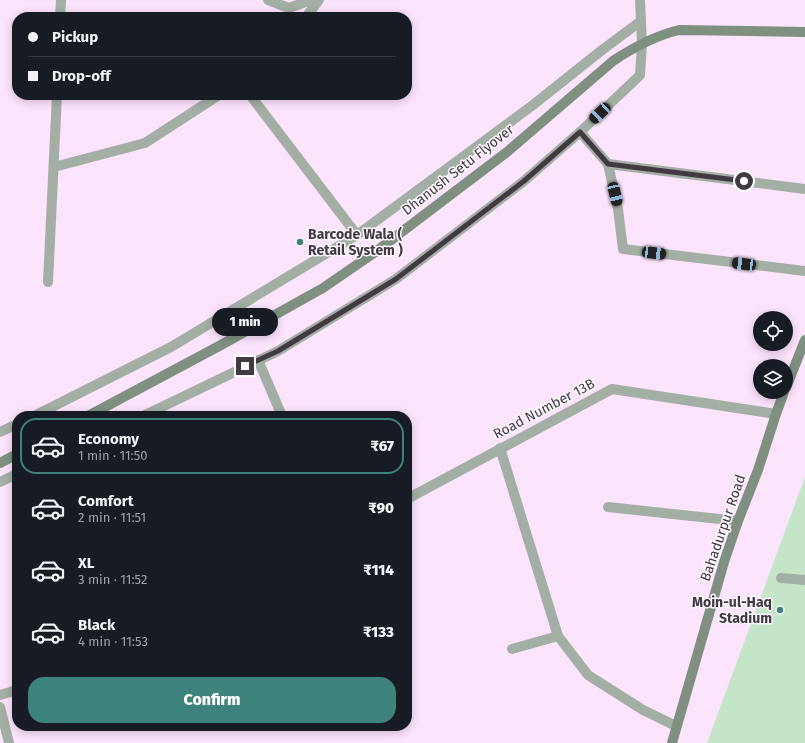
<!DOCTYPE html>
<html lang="en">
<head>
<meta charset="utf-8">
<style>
  body { margin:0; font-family:"Fira Sans",sans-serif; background:#20242c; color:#f1f3f6; height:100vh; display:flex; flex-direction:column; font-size:15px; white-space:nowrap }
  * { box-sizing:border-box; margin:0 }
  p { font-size:13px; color:#9ea1a6 }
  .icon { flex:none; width:22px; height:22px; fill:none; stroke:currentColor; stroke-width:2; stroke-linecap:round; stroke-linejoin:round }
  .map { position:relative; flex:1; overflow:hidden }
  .sheet { position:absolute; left:12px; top:411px; width:400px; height:320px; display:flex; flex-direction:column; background:#171b24; border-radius:16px; box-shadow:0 2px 10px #0003 }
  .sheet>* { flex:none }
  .guide { position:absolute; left:12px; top:12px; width:400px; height:88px; border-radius:16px; box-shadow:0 2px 10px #0003; display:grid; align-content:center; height:88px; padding:0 16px; background:#171b24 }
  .fabs { position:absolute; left:753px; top:311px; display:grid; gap:8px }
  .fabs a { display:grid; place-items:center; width:40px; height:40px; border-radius:50%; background:#171b24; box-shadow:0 2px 10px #0003; font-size:20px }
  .end { position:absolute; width:18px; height:18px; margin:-9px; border:5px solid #433943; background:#fff; box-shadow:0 0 0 2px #fff }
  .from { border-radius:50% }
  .bubble { position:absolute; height:28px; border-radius:14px; background:#171b24; box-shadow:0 2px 10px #0003; font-size:13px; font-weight:800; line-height:28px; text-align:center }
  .car { position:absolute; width:12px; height:24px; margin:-12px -6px; border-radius:5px; box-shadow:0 0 3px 1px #0007; background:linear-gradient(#222 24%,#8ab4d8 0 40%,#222 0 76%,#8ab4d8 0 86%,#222 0) }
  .guide b { display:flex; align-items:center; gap:14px; height:38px; font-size:15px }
  .guide b+b { border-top:1px solid #363941 }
  .guide i { width:10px; height:10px; background:#f1f3f6 }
  ul { padding:7px 0 0; list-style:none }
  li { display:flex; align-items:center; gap:12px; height:56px; margin:0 8px 6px; padding:0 8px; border:2px solid transparent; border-radius:16px }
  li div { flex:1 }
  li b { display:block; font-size:15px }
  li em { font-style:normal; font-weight:800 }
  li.active { border-color:#3d837b }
  li>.icon { width:36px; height:36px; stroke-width:1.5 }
  .button { display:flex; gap:8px; margin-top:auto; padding:8px 16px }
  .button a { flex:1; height:46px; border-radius:16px; background:#3d837b; color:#fff; font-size:16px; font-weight:800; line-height:46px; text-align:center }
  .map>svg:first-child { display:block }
  .green { fill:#c5e5c9 }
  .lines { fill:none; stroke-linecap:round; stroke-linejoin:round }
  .lane { stroke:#a3aea4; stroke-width:10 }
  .street { stroke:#a3aea4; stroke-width:10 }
  .secondary { stroke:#7f9081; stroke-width:10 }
  .route { stroke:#433943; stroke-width:5 }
  .poi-dot { fill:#3d837b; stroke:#fdf8fe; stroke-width:1.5 }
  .labels { text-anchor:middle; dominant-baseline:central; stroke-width:3; stroke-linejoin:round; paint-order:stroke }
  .street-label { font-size:14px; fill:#433943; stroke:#fdf8fe }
  .poi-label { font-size:14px; font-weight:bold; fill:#433943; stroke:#fdf8fe; text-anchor:start }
</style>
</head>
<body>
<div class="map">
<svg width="805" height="743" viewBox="0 0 805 743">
  <rect width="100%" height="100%" fill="#fde4fd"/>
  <path class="green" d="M 805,477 L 805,743 L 707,743 Z"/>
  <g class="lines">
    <g class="lane">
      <path d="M 500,448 L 558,636 L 588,675 L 643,710 L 676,726"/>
      <path d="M 781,578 L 805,580"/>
      <path d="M 512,649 L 558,636"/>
    </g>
    <g class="street">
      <path d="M 268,0 L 289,8 L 311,0"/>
      <path d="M 60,17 L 61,0"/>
      <path d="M 306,17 L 319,0"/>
      <path d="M 250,95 L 357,235"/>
      <path d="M 580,132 L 608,164 L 618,209 L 623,249 L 805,271"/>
      <path d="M 608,164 L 805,189"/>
      <path d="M 54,167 L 145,143 L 219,95"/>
      <path d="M 48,282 L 57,95"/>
      <path d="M 258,360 L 282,416"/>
      <path d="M 34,416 L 171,347 L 357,235 L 533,105 L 602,50 L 641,21"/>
      <path d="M 143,416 L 278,351 L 396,279 L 524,181 L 580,132 L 640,75 L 642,44 L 640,0"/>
      <path d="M 0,432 L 17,424"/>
      <path d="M 0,482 L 17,474"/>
      <path d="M 407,499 L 612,389 L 776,414"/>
      <path d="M 608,507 L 738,521"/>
      <path d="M 0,695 L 17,690"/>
      <path d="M 0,707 L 9,743"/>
    </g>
    <g class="secondary">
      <path d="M 786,388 L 805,340"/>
      <path d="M 88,416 L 221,345 L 323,288 L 374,253 L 507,152 L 613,61 C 634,47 654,36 679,30 L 805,32"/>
      <path d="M 0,463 L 17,454"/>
      <path d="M 672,743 L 724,562 L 738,521 L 758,470 L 776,414 L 784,392"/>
    </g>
  </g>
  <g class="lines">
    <path class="route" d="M 245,366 L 278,351 L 396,279 L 524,181 L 580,132 L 608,164 L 744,181"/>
  </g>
  <g class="poi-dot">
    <circle cx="300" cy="242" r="4"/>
    <circle cx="780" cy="610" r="4"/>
  </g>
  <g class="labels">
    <g class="street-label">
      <text transform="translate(458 170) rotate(-38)">Dhanush Setu Flyover</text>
      <text transform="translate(544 409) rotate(-28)">Road Number 13B</text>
      <text transform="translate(723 528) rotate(-71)">Bahadurpur Road</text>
    </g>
    <g class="poi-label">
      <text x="308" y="234">Barcode Wala (<tspan x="308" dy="16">Retail System )</tspan></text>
      <text x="772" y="602" text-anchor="end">Moin-ul-Haq<tspan x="772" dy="16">Stadium</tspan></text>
    </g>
  </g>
</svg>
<div class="fabs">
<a><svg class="icon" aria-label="locate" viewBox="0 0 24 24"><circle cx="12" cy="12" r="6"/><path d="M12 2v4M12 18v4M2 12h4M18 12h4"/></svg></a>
<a><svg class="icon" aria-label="layers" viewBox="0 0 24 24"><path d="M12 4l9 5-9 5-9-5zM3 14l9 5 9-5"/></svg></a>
</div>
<i class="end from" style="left:744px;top:181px"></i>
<i class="end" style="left:245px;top:366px"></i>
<div class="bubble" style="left:212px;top:308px;width:66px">1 min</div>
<i class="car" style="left:600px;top:113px;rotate:227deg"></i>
<i class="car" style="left:615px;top:194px;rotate:167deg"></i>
<i class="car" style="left:654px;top:253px;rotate:97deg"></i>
<i class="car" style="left:744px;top:264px;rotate:277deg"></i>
<div class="guide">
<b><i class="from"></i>Pickup</b>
<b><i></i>Drop-off</b>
</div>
<section class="sheet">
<ul>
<li class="active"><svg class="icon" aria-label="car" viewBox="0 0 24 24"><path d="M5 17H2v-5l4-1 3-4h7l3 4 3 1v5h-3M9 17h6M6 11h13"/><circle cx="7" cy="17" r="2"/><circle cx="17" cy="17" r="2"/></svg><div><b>Economy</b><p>1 min · 11:50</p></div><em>₹67</em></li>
<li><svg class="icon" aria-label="car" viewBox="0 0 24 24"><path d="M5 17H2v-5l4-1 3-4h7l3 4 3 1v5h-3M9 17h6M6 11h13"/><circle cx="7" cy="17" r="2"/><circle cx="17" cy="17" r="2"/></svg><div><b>Comfort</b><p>2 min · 11:51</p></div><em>₹90</em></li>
<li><svg class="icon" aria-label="car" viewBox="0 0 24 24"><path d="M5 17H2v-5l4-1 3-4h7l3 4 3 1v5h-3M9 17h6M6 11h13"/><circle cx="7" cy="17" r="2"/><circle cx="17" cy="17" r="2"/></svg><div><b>XL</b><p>3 min · 11:52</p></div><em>₹114</em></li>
<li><svg class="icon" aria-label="car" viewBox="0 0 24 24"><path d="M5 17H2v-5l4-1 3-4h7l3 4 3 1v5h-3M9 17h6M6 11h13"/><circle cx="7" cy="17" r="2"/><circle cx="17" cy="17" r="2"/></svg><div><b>Black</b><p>4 min · 11:53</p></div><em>₹133</em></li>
</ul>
<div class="button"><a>Confirm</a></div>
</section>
</div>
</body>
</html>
